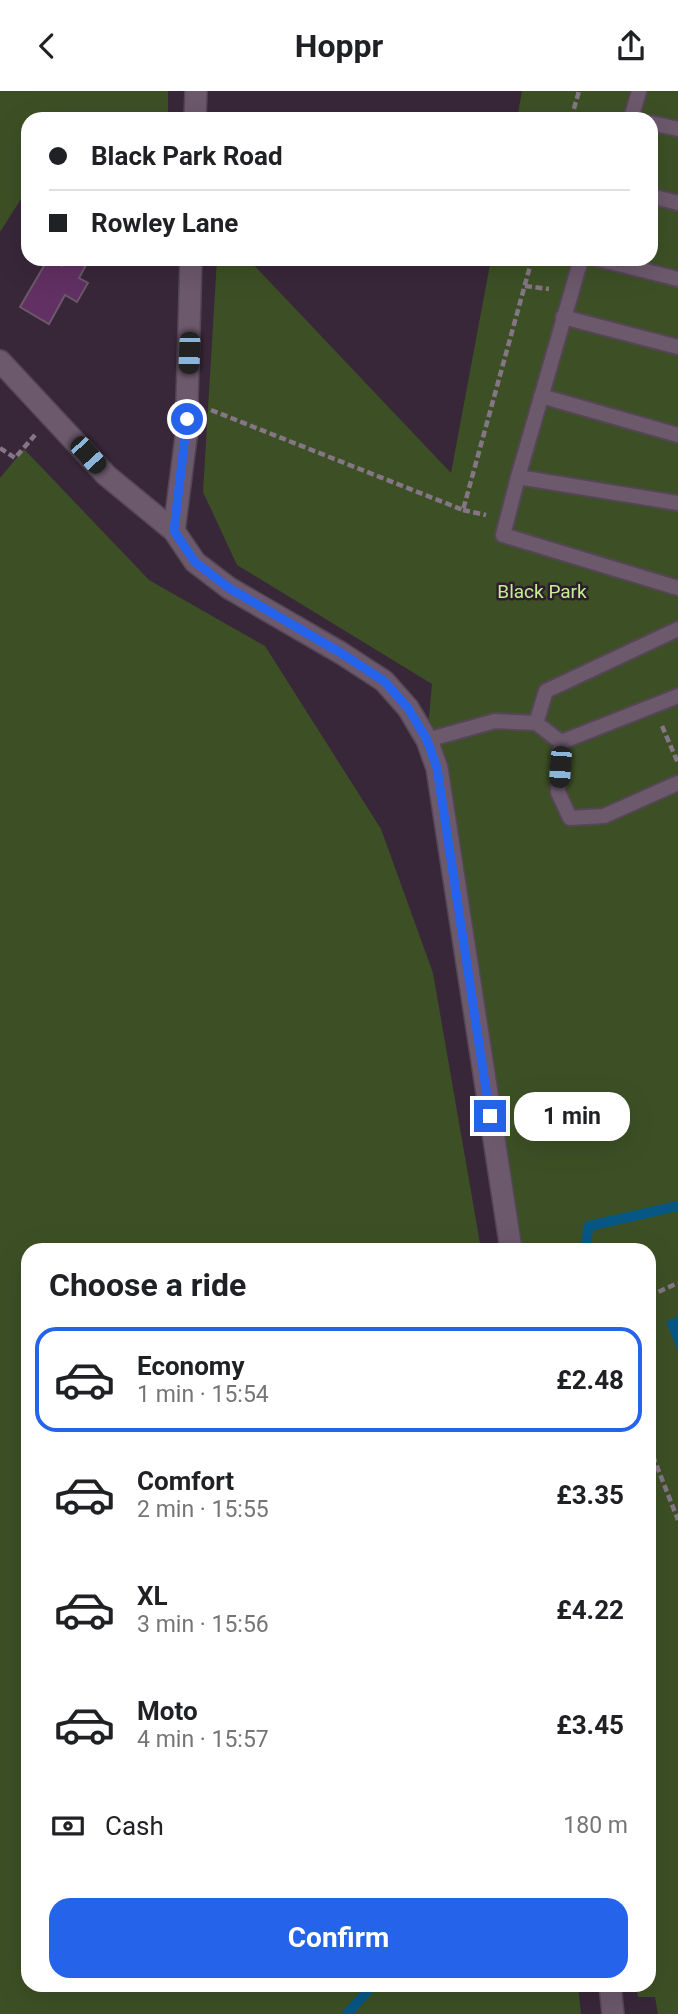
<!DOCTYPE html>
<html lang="en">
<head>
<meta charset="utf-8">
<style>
  body { margin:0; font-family:Roboto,sans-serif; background:#f6f6f6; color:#202124; height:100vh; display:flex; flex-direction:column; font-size:26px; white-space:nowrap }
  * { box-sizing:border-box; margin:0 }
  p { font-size:23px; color:#757577 }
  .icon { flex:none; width:38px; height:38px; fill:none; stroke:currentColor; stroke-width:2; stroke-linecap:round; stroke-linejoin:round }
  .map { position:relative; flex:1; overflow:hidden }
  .drawer { position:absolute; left:21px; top:1152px; width:635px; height:749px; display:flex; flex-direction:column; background:#fff; border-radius:21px; box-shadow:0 7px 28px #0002 }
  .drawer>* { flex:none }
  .top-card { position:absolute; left:21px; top:21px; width:637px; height:154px; border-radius:21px; box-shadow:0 7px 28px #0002; display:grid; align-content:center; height:154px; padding:0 28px; background:#fff }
  .end { position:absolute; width:32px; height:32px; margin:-16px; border:9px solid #2563eb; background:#fff; box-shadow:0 0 0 4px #fff }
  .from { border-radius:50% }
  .bubble { position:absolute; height:49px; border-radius:21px; background:#fff; box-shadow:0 7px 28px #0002; font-size:23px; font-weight:700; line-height:49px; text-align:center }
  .car { position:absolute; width:21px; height:42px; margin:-21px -10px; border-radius:9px; box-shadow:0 0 5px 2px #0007; background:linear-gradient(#222 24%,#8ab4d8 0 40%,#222 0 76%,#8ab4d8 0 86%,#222 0) }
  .top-card b { display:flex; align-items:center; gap:24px; height:66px; font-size:26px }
  .top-card b+b { border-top:2px solid #e0e0e0 }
  .top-card i { width:18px; height:18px; background:#202124 }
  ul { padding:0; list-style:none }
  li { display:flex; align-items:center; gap:21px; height:105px; margin:0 14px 10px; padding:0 14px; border:4px solid transparent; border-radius:21px }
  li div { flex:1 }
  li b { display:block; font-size:26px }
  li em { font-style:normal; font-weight:700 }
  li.active { border-color:#2563eb }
  li>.icon { width:63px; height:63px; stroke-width:1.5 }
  h2 { padding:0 28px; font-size:32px; line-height:84px }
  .pay { display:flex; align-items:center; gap:18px; height:77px; padding:0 28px; font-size:26px }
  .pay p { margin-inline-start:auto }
  .cta { display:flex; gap:14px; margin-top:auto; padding:14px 28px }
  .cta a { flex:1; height:80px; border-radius:21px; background:#2563eb; color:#fff; font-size:28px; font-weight:700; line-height:80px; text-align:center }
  header { display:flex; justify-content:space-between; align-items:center; height:91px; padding:0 28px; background:#fff; font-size:32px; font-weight:700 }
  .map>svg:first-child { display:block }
  .green { fill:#3d5025 }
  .water { fill:#075785 }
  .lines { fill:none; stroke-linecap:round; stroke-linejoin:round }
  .stream { stroke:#075785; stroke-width:10 }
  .building { fill:#623063; stroke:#6b586b; stroke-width:2 }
  .lane-casing { stroke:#554655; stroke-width:18 }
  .street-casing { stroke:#554655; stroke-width:24 }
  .path { stroke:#857686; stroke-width:4.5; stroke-dasharray:7 3.5; stroke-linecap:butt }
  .lane { stroke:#6c596c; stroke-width:14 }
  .street { stroke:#6c596c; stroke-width:21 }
  .route { stroke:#2563eb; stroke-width:9 }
  .labels { text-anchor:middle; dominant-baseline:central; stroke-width:5; stroke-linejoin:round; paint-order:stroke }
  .park-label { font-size:19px; fill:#c3ef8e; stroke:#2e1d2e }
</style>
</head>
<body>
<header><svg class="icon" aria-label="back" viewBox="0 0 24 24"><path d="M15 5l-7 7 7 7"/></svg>Hoppr<svg class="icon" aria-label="share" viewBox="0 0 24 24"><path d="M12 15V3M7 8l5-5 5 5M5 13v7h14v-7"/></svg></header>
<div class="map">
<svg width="678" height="1923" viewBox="0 0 678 1923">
  <rect width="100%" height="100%" fill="#382739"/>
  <g class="green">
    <path d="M 0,0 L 168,0 L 168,28 L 28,28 L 28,97 L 0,141 Z"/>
    <path d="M 522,0 L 678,0 L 678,1923 L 658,1923 L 655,1906 L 638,1906 L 636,1894 L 649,1894 L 649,1158 L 511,1158 L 427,649 L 432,593 L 237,474 L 203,401 L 217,168 L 248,168 L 451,382 L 491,168 L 651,168 L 651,28 L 517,28 Z"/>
    <path d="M 24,358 L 149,489 L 265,555 L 381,738 L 433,882 L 481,1158 L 28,1158 L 28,1894 L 578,1894 L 581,1923 L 0,1923 L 0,387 Z"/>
  </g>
  <path class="water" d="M 678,1225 L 678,1260 L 666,1231 Z"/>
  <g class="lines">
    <g class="stream">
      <path d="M 585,1158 L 589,1135 L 678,1115"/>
      <path d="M 347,1923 L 373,1894"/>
    </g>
  </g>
  <path class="building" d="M 48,168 L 62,175 L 66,168 L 76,168 L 86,174 L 79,187 L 88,192 L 77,211 L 65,204 L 49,233 L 20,216 Z"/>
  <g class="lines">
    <g class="lane-casing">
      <g id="lane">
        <path d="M 631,28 L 639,0"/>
        <path d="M 651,32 L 678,38"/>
        <path d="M 651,105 L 678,112"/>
        <path d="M 581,168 L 518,386 L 503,444 L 678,497"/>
        <path d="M 598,168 L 678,188"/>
        <path d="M 563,226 L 678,256"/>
        <path d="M 541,305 L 678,344"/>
        <path d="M 518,386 L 678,412"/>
        <path d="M 536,632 L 546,600 L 678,538"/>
        <path d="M 427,649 L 495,630 L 536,632 L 561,651 L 678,605"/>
        <path d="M 561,651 L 558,701 L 570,727 L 604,725 L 678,692"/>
      </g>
    </g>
    <g class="street-casing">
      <g id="street">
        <path d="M 195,28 L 196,0"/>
        <path d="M 0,270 L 106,384 L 174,440 L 195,471 L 229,497 L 341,562 L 384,590 L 408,617 L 427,649 L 437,677 L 511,1158"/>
        <path d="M 174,440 L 186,346 L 191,168"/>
        <path d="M 610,1894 L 613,1923"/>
      </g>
    </g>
    <g class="path">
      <path d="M 571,28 L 579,0"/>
      <path d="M 525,195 L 549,198"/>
      <path d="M 211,319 L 463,419 L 532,168"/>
      <path d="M 0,357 L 15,367 L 35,344"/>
      <path d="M 463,419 L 486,424"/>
      <path d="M 662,635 L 678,672"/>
      <path d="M 649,1205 L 678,1192"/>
      <path d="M 649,1355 L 678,1429"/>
    </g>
    <use href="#lane" class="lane"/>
    <use href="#street" class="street"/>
  </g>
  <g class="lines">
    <path class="route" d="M 187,328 L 174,440 L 195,471 L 229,497 L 341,562 L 384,590 L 408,617 L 427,649 L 437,677 L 490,1025"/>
  </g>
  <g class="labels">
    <g class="park-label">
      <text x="542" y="500">Black Park</text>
    </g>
  </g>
</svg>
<i class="end from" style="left:187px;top:328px"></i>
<i class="end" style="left:490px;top:1025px"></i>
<div class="bubble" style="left:514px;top:1001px;width:116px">1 min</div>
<i class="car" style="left:189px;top:262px;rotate:182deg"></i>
<i class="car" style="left:88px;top:364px;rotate:138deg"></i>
<i class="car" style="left:560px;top:676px;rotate:184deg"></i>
<div class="top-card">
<b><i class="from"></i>Black Park Road</b>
<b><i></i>Rowley Lane</b>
</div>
<section class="drawer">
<h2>Choose a ride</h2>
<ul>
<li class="active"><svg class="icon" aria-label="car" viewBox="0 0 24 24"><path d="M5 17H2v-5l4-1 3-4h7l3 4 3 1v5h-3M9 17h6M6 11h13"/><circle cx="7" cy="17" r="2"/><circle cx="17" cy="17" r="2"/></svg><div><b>Economy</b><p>1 min · 15:54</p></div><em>£2.48</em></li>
<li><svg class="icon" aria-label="car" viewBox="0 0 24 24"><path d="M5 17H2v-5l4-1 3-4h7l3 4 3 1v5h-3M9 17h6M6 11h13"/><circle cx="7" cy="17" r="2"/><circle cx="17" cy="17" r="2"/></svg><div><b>Comfort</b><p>2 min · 15:55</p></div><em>£3.35</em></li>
<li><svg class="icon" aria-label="car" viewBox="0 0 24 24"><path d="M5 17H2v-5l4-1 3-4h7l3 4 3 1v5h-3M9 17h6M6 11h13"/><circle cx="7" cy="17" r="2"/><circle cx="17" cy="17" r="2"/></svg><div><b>XL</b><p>3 min · 15:56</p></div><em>£4.22</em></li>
<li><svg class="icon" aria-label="car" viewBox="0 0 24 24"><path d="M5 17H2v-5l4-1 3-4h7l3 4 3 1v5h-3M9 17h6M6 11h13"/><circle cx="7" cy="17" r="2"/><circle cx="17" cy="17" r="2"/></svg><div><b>Moto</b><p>4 min · 15:57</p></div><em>£3.45</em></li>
</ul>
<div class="pay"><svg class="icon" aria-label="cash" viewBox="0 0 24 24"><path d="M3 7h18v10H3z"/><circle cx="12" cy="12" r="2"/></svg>Cash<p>180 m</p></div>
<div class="cta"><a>Confirm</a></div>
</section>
</div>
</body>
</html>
